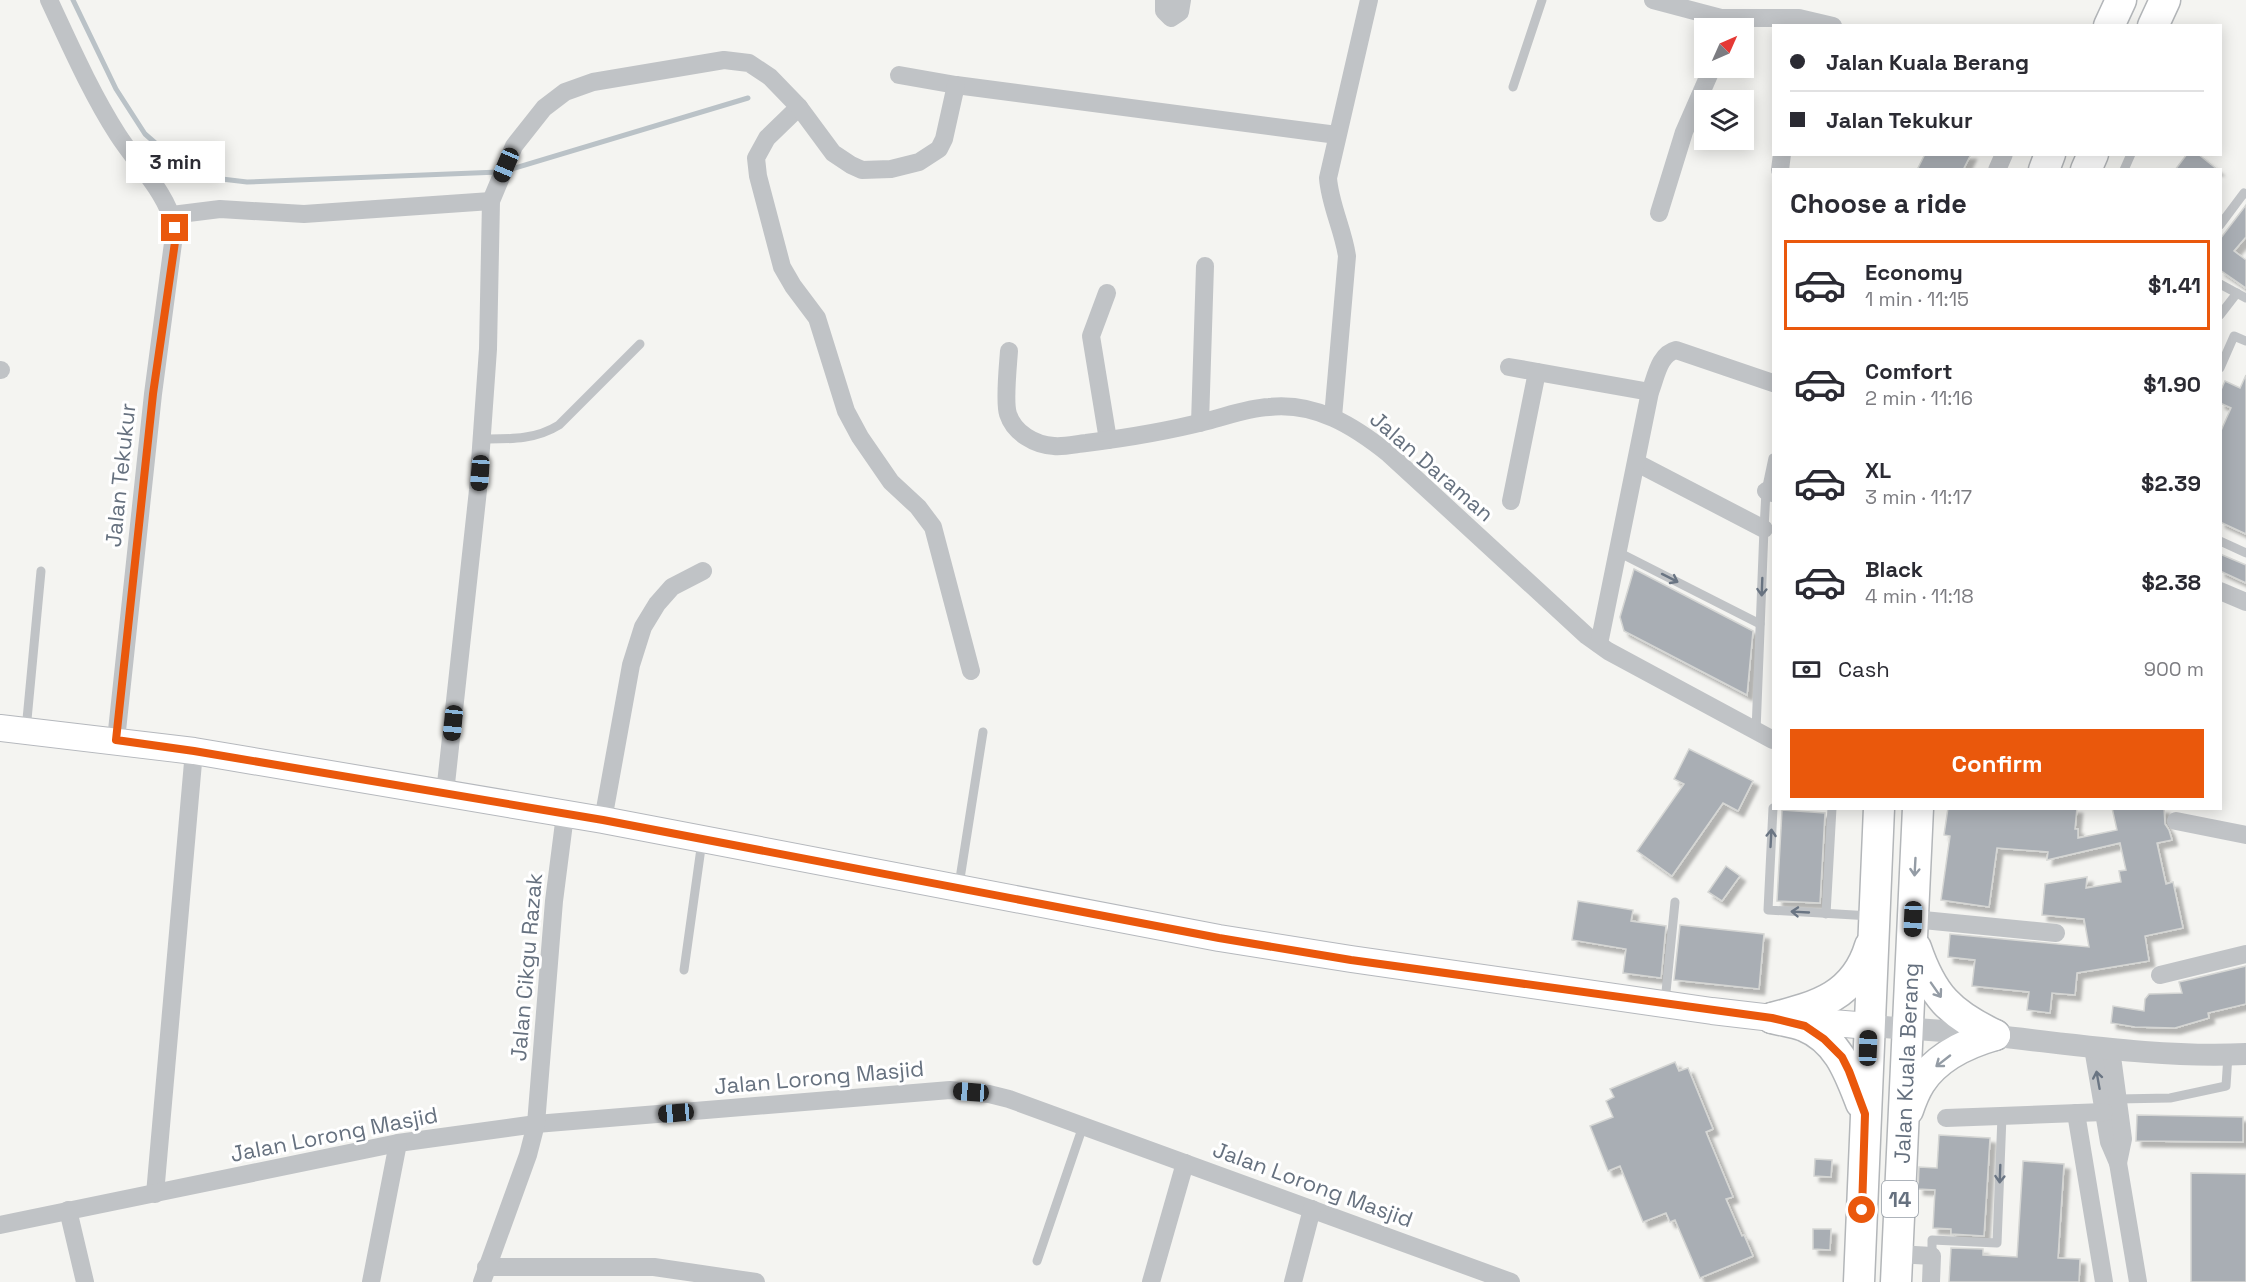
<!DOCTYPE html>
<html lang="en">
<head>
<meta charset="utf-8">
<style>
  body { margin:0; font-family:"Space Grotesk",sans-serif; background:#f2f2f3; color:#2b2b33; height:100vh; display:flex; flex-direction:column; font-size:22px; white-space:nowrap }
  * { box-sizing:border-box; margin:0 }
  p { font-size:20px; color:#7c7c81 }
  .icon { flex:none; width:33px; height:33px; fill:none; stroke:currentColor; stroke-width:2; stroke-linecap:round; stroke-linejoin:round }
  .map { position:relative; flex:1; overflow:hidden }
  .side { position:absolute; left:1772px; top:168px; width:450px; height:642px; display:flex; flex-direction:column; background:#fff; border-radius:0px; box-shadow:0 3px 15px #0003 }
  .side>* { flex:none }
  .guide { position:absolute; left:1772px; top:24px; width:450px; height:132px; border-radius:0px; box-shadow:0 3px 15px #0003; display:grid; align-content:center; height:132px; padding:0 18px; background:#fff }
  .needle { width:39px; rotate:45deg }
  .tools { position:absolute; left:1694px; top:18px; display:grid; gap:12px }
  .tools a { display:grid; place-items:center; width:60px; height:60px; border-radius:0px; background:#fff; box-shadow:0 3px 15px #0003; font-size:30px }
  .end { position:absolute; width:27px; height:27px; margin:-14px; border:8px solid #ea580c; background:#fff; box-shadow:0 0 0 3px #fff }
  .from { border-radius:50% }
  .bubble { position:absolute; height:42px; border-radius:0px; background:#fff; box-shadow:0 3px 15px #0003; font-size:20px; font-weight:700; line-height:42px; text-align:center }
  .car { position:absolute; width:18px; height:36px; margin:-18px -9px; border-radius:8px; box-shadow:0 0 4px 2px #0007; background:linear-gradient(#222 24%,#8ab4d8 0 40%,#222 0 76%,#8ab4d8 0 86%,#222 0) }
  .guide b { display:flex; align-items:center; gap:21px; height:57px; font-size:22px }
  .guide b+b { border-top:2px solid #e1e1e2 }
  .guide i { width:15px; height:15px; background:#2b2b33 }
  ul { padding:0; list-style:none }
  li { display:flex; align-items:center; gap:18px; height:90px; margin:0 12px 9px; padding:0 6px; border:3px solid transparent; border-radius:0px }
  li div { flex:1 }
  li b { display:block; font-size:22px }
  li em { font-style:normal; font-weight:700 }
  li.selected { border-color:#ea580c }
  li>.icon { width:54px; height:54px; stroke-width:1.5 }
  h2 { padding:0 18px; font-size:27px; line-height:72px }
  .pay { display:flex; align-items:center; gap:15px; height:66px; padding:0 18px; font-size:22px }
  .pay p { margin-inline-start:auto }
  .action { display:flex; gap:12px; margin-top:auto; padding:12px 18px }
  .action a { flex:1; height:69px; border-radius:0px; background:#ea580c; color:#fff; font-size:24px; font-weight:700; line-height:69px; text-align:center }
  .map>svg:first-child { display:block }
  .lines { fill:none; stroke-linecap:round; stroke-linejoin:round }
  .stream { stroke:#bac2c7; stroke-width:5 }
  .building { fill:#a9aeb4; stroke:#d5d6d4; stroke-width:1.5; filter:url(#shadow) }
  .secondary-casing { stroke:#b5b8bd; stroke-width:28 }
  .trunk-casing { stroke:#b3b6b9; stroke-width:33 }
  .service { stroke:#c0c3c6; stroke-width:9 }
  .minor { stroke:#c0c3c6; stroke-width:18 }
  .tertiary { stroke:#c0c3c6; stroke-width:22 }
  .secondary { stroke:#fff; stroke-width:26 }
  .trunk { stroke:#fff; stroke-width:30 }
  .oneway { stroke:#6a7583 }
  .oneway2 { stroke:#949ca5 }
  .route { stroke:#ea580c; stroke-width:8 }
  .labels { text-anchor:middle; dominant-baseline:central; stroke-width:6; stroke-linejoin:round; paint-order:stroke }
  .shield { fill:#fff; stroke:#949ca5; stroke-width:1.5 }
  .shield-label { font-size:21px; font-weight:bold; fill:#66717f }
  .street-label { font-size:22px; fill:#66717f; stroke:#fff }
</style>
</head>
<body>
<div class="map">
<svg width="2246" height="1282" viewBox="0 0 2246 1282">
  <defs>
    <filter id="shadow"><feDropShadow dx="5.5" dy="5.5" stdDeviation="1.5" flood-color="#0004"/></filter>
  </defs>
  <rect width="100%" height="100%" fill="#f4f4f1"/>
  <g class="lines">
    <g class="stream">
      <path d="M 73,0 L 116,89 L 145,134 L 176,161 L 205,177 L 247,182 L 499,172"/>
      <path d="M 508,170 L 748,98"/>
    </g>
  </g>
  <g class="building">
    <path d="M 1925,154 L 1971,154 L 1963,170 L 1917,170 Z"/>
    <path d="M 2187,154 L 2198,154 L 2218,170 L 2175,170 Z"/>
    <path d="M 2246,205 L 2246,237 L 2234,251 L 2246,260 L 2246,288 L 2220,270 L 2220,239 Z"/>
    <path d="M 2246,375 L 2246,534 L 2220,522 L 2220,433 L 2231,408 L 2220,403 L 2220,392 L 2225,381 L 2240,388 Z"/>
    <path d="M 2220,554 L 2246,565 L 2246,583 L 2220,571 Z"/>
    <path d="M 1634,569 L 1753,631 L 1747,695 L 1624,631 L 1620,617 Z"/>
    <path d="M 1689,749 L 1753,781 L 1738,811 L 1723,803 L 1672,876 L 1637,851 L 1684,784 L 1674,779 Z"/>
    <path d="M 1948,808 L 2077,808 L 2075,829 L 2078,829 L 2078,838 L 2117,830 L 2112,808 L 2164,808 L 2165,824 L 2169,830 L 2172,840 L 2157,843 L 2166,884 L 2173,882 L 2183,928 L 2145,936 L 2149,961 L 2077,973 L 2075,995 L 2052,993 L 2050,1013 L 2027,1010 L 2029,992 L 1972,986 L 1975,960 L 1948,957 L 1950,934 L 2089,947 L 2084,919 L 2042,915 L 2045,884 L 2087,877 L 2086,888 L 2121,882 L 2119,871 L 2126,870 L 2120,843 L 2047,860 L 2048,852 L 1997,848 L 1989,907 L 1941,900 L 1950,836 L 1944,835 Z"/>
    <path d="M 1782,810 L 1825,813 L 1820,903 L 1777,901 Z"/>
    <path d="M 1726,866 L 1740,876 L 1722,901 L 1708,892 Z"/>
    <path d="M 1578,901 L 1633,910 L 1631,921 L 1666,926 L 1661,978 L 1623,973 L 1626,949 L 1572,940 Z"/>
    <path d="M 1680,925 L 1764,934 L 1759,989 L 1674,980 Z"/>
    <path d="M 2246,966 L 2246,1004 L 2208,1013 L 2209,1018 L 2175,1028 L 2135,1027 L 2111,1023 L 2113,1006 L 2144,1011 L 2145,999 L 2149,994 L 2182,993 L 2179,982 Z"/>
    <path d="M 1675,1062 L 1679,1071 L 1688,1068 L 1713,1129 L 1706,1132 L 1733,1197 L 1726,1199 L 1742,1236 L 1744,1235 L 1753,1256 L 1700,1278 L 1675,1220 L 1670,1222 L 1666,1213 L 1643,1222 L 1620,1166 L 1608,1171 L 1590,1126 L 1613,1117 L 1606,1101 L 1614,1097 L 1610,1089 Z"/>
    <path d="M 2137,1115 L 2243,1117 L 2243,1142 L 2136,1141 Z"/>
    <path d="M 1939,1135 L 1990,1138 L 1984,1236 L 1951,1234 L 1951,1229 L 1933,1228 L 1935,1190 L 1918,1189 L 1919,1167 L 1937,1168 Z"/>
    <path d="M 1815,1159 L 1832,1160 L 1831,1177 L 1814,1176 Z"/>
    <path d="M 2023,1161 L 2064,1164 L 2058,1258 L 2080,1259 L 2079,1282 L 1949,1282 L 1951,1248 L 1983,1249 L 1983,1255 L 2017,1257 Z"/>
    <path d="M 2191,1173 L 2246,1174 L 2246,1282 L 2191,1282 Z"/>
    <path d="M 1813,1229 L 1831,1229 L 1830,1250 L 1813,1249 Z"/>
  </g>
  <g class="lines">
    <g class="secondary-casing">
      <path id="secondary" d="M 0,728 L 194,751 L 603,820 L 1219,938 L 1351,959 L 1712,1011 L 1772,1018 L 1869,1026"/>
    </g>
    <g class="trunk-casing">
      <g id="trunk">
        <path d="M 2109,26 L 2121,0"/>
        <path d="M 2153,26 L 2165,0"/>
        <path d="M 2044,170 L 2050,154"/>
        <path d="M 2086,170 L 2093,154"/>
        <path d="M 1916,948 C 1932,995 1950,1014 1995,1035"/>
        <path d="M 1772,1018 C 1783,1021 1795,1022 1804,1026 C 1838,1040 1849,1072 1861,1103"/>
        <path d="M 1772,1018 C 1818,1006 1855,996 1870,946"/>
        <path d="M 1908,1110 C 1911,1101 1915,1091 1920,1083 C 1936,1058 1967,1043 1995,1035"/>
        <path d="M 1859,1282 L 1879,808"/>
        <path id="s1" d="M 1896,1282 L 1918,808"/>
      </g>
    </g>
    <g class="service">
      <path d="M 1513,87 L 1542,0"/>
      <path d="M 2124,170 L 2131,154"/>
      <path d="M 2220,225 L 2244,193 L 2246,194"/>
      <path d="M 2220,284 L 2246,298"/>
      <path d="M 2220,315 L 2237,293"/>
      <path d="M 2220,368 L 2234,336 L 2246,341"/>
      <path d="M 482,439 C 510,439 535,440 559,425 L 640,344"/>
      <path d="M 2220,541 L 2246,553"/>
      <path d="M 1618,552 L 1760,624"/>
      <path d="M 26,730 L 41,571"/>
      <path d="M 1756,731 L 1764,529 L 1766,491 L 1773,458"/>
      <path d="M 1773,808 L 1768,910 L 1871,916"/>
      <path d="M 959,885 L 983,732"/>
      <path d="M 1826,914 L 1832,808"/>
      <path d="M 684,970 L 702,841"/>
      <path d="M 1665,1002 L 1675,902"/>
      <path d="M 2118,1099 L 2170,1098 L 2226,1086 L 2228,1055"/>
      <path d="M 1932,1256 L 1932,1240 L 1997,1243 L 2002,1116"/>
      <path d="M 1037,1261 L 1083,1126"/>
    </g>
    <g class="minor">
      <path d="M 49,0 C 70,45 91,93 118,135 C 138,166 166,191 175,228 L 153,394 L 116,740"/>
      <path d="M 1164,0 L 1164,11 L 1171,18 L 1180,12 L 1182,0"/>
      <path d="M 1653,0 L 1721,18 L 1799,18 L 1833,26"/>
      <path d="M 899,75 L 956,85 L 1337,135"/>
      <path d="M 799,107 L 767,138 L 756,158 L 758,176 L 782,267 L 793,286 L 817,318 L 846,411 L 860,437 L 891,482 L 918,507 L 933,527 L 971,671"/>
      <path d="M 1780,170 L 1782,154"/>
      <path d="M 1997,170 L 2004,154"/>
      <path d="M 1659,213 L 1684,132 L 1712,68"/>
      <path d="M 172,215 L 220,209 L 304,214 L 491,201"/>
      <path d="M 1107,293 L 1091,336 L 1108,440"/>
      <path d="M 1009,351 C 1008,366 1004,402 1008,414 C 1014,433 1035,445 1054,446 C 1064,447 1076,444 1086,443 C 1126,438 1168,431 1207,421 C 1227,416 1248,408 1269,407 C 1316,402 1354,426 1389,454 L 1587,636 L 1608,651 L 1773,740"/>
      <path d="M 1509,367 L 1650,392"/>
      <path d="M 0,370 L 1,370"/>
      <path d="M 1333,417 L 1347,256 C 1343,229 1330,205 1328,178 L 1369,0"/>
      <path d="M 1200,423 L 1205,266"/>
      <path d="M 1637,463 L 1764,529"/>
      <path d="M 1766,491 L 1773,493"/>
      <path d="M 1511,501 L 1537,372"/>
      <path d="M 2220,591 L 2246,602"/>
      <path d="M 1599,644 L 1650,392 C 1656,377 1659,354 1676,350 L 1773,383"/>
      <path d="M 445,793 L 478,490 L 488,349 L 491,201 L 514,146 L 544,108 L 565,92 L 593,82 L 724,60 L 749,63 L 770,77 L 799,107 L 833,153 L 851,165 L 862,170 L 891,169 L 919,162 L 939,149 L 944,139 L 956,85"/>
      <path d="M 603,820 L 631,665 L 643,627 L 657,604 L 672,587 L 703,571"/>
      <path d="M 2176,821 L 2246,835"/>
      <path d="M 1913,919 L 2056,933"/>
      <path d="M 2160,975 L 2246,954"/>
      <path d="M 2093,1048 L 2109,1142 L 2118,1163 L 2138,1282"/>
      <path d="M 2111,1049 L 2123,1139 L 2118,1163"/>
      <path d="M 2076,1113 L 2104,1282"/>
      <path d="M 1946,1118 L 2104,1112"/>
      <path d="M 155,1194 L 194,751"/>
      <path d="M 68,1210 L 85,1282"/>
      <path d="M 0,1225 L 398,1143 L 536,1124 L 950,1090 L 989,1094 L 1009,1099 L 1511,1282"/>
      <path d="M 1897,1254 L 1932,1256 L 1931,1282"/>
      <path d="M 486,1267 L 654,1267 L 756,1282"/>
      <path d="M 371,1282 L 398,1143"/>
      <path d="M 482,1282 L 528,1155 L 536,1124 L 554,901 L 565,815"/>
      <path d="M 1151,1282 L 1185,1163"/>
      <path d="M 1293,1282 L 1312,1209"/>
    </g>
    <path class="tertiary" d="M 1869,1026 C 1912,1029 1954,1031 1996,1036 C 2079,1045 2162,1058 2246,1054"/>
    <use href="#secondary" class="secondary"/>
    <use href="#trunk" class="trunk"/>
  </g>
  <defs><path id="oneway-shaft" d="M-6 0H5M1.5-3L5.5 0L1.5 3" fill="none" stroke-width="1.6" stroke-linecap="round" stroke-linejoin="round" transform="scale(1.5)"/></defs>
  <g class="oneway">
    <use href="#oneway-shaft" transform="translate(1670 578) rotate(27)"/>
    <use href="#oneway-shaft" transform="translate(1762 587) rotate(92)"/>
    <use href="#oneway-shaft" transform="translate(1771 838) rotate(-87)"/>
    <use href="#oneway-shaft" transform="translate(1800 912) rotate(-177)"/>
    <use href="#oneway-shaft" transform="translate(2098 1080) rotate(-100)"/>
    <use href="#oneway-shaft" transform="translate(2000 1174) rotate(92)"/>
  </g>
  <g class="oneway2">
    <use href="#oneway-shaft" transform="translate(1915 867) rotate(93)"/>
    <use href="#oneway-shaft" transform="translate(1936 990) rotate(55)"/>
    <use href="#oneway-shaft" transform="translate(1943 1061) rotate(142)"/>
  </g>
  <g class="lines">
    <path class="route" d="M 175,228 L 175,242 L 153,394 L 116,740 L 194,751 L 603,820 L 1219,938 L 1351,960 L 1772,1018 L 1805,1026 L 1824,1039 L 1842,1057 L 1849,1071 L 1865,1114 L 1862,1210"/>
  </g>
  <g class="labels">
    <rect class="shield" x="1882" y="1181" width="36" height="36" rx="4.5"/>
    <g class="shield-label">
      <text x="1900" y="1199">14</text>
    </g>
    <g class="street-label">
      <text transform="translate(1432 466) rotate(41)">Jalan Daraman</text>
      <text transform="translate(120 475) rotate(-84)">Jalan Tekukur</text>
      <text transform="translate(526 967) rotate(-85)">Jalan Cikgu Razak</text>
      <text stroke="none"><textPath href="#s1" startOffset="219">Jalan Kuala Berang</textPath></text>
      <text transform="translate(819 1077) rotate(-5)">Jalan Lorong Masjid</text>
      <text transform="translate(334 1134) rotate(-11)">Jalan Lorong Masjid</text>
      <text transform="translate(1313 1184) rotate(20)">Jalan Lorong Masjid</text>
    </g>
  </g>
</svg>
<div class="tools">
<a><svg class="needle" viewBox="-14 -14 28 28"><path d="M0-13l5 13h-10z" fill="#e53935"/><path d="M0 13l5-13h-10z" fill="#7c7c81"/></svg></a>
<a><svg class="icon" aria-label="layers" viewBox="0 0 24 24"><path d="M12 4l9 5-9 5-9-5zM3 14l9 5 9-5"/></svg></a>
</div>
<i class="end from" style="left:1862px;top:1210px"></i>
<i class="end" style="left:175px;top:228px"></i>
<div class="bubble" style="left:126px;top:141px;width:99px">3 min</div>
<i class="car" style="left:506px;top:165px;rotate:203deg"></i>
<i class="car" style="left:480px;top:473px;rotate:184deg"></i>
<i class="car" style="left:453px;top:723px;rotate:186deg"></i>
<i class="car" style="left:1913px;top:919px;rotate:182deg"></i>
<i class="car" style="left:1868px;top:1048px;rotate:2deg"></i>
<i class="car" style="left:971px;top:1092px;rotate:274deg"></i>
<i class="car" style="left:676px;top:1113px;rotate:265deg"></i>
<div class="guide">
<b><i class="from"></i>Jalan Kuala Berang</b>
<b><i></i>Jalan Tekukur</b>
</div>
<section class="side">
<h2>Choose a ride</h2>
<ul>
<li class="selected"><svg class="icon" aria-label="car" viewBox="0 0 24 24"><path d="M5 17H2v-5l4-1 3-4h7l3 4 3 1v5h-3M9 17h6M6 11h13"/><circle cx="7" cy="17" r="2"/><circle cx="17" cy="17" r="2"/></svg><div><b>Economy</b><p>1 min · 11:15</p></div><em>$1.41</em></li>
<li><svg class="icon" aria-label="car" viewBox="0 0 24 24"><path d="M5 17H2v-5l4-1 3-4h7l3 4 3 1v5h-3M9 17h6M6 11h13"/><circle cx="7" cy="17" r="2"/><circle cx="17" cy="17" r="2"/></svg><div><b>Comfort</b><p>2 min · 11:16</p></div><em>$1.90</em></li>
<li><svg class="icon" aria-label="car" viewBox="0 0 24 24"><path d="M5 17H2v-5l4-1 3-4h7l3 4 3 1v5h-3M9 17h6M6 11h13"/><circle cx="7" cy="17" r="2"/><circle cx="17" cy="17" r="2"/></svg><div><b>XL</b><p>3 min · 11:17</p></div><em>$2.39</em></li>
<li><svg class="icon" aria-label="car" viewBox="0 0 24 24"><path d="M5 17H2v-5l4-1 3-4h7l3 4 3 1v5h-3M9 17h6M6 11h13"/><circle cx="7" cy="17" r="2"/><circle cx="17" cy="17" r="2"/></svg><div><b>Black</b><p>4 min · 11:18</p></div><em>$2.38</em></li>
</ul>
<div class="pay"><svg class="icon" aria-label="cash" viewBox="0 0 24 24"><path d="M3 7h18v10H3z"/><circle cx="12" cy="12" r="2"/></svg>Cash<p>900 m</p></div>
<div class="action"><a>Confirm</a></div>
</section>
</div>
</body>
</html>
